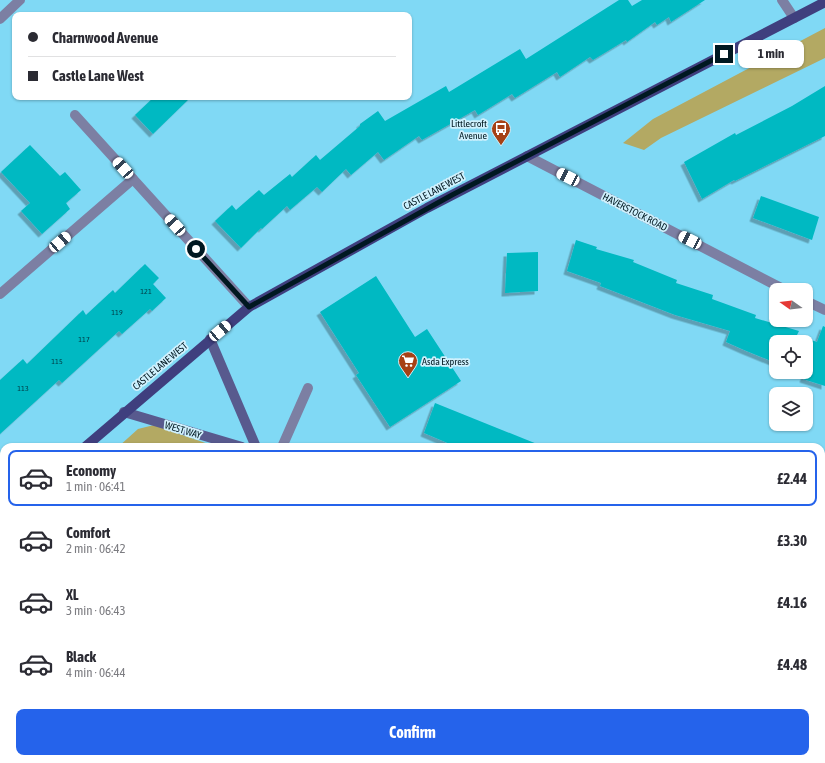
<!DOCTYPE html>
<html lang="en">
<head>
<meta charset="utf-8">
<style>
  body { margin:0; font-family:"Asap Condensed",sans-serif; background:#f7f7f7; color:#2b2b33; height:100vh; display:flex; flex-direction:column; font-size:15px; white-space:nowrap }
  * { box-sizing:border-box; margin:0 }
  p { font-size:13px; color:#7c7c81 }
  .icon { flex:none; width:22px; height:22px; fill:none; stroke:currentColor; stroke-width:2; stroke-linecap:round; stroke-linejoin:round }
  .map { position:relative; flex:1; overflow:hidden }
  .panel { position:absolute; left:0px; top:443px; width:825px; height:320px; display:flex; flex-direction:column; background:#fff; border-radius:12px 12px 0 0; box-shadow:0 1px 3px #0004 }
  .panel>* { flex:none }
  .top-card { position:absolute; left:12px; top:12px; width:400px; height:88px; border-radius:8px; box-shadow:0 1px 3px #0004; display:grid; align-content:center; height:88px; padding:0 16px; background:#fff }
  .needle { width:26px; rotate:284deg }
  .tools { position:absolute; left:769px; top:283px; display:grid; gap:8px }
  .tools a { display:grid; place-items:center; width:44px; height:44px; border-radius:8px; background:#fff; box-shadow:0 1px 3px #0004; font-size:20px }
  .end { position:absolute; width:18px; height:18px; margin:-9px; border:5px solid #001821; background:#fff; box-shadow:0 0 0 2px #fff }
  .from { border-radius:50% }
  .bubble { position:absolute; height:28px; border-radius:8px; background:#fff; box-shadow:0 1px 3px #0004; font-size:13px; font-weight:700; line-height:28px; text-align:center }
  .car { position:absolute; width:12px; height:24px; margin:-12px -6px; border-radius:5px; box-shadow:0 0 3px 1px #0007; background:linear-gradient(#fff 24%,#345 0 40%,#fff 0 76%,#345 0 86%,#fff 0) }
  .top-card b { display:flex; align-items:center; gap:14px; height:38px; font-size:15px }
  .top-card b+b { border-top:1px solid #e1e1e2 }
  .top-card i { width:10px; height:10px; background:#2b2b33 }
  ul { padding:7px 0 0; list-style:none }
  li { display:flex; align-items:center; gap:12px; height:56px; margin:0 8px 6px; padding:0 8px; border:2px solid transparent; border-radius:8px }
  li div { flex:1 }
  li b { display:block; font-size:15px }
  li em { font-style:normal; font-weight:700 }
  li.current { border-color:#2563eb }
  li>.icon { width:36px; height:36px; stroke-width:1.5 }
  .button { display:flex; gap:8px; margin-top:auto; padding:8px 16px }
  .button a { flex:1; height:46px; border-radius:8px; background:#2563eb; color:#fff; font-size:16px; font-weight:700; line-height:46px; text-align:center }
  .map>svg:first-child { display:block }
  .green { fill:#b3a963 }
  .building { fill:#00b9c2; filter:url(#shadow) }
  .lines { fill:none; stroke-linecap:round; stroke-linejoin:round }
  .lane { stroke:#7c7fa3; stroke-width:10 }
  .street { stroke:#7c7fa3; stroke-width:10 }
  .secondary { stroke:#585a8e; stroke-width:10 }
  .primary { stroke:#3f3f7e; stroke-width:10 }
  .route { stroke:#001821; stroke-width:5 }
  .labels { text-anchor:middle; dominant-baseline:central; stroke-width:3.5; stroke-linejoin:round; paint-order:stroke }
  .number-label { font-size:8px; fill:#004049 }
  .poi-label { font-size:10px; fill:#001821; stroke:#d0f1fd; text-anchor:end }
  .street-label { font-size:10px; fill:#001821; stroke:#d0f1fd }
</style>
</head>
<body>
<div class="map">
<svg width="825" height="763" viewBox="0 0 825 763">
  <defs>
    <filter id="shadow"><feDropShadow dx="-3.5" dy="3.5" stdDeviation="0" flood-color="#0004"/></filter>
  </defs>
  <rect width="100%" height="100%" fill="#80d9f5"/>
  <g class="green">
    <path d="M 825,28 L 825,58 L 661,138 L 644,150 L 623,143 L 653,119 Z"/>
    <path d="M 154,425 L 214,446 L 214,447 L 118,447 L 138,429 Z"/>
  </g>
  <g class="building">
    <path d="M 619,0 L 628,0 L 632,6 L 642,0 L 705,0 L 671,22 L 669,17 L 657,25 L 655,22 L 627,42 L 626,40 L 593,60 L 590,57 L 560,77 L 557,72 L 515,98 L 512,94 L 478,115 L 475,110 L 422,140 L 419,136 L 384,160 L 378,152 L 351,175 L 346,169 L 322,192 L 317,187 L 290,210 L 287,206 L 262,229 L 261,228 L 241,248 L 215,221 L 232,205 L 236,210 L 259,190 L 264,195 L 290,174 L 292,177 L 316,155 L 320,160 L 360,126 L 360,124 L 378,111 L 385,121 L 446,86 L 449,92 L 520,49 L 526,59 Z"/>
    <path d="M 825,86 L 825,136 L 735,181 L 734,180 L 702,199 L 684,162 L 735,133 L 736,135 L 792,106 Z"/>
    <path d="M 154,97 L 191,97 L 153,134 L 135,115 Z"/>
    <path d="M 30,145 L 60,176 L 65,172 L 81,190 L 66,203 L 70,209 L 42,234 L 21,211 L 30,203 L 1,172 Z"/>
    <path d="M 761,196 L 819,217 L 812,240 L 753,218 Z"/>
    <path d="M 576,240 L 597,247 L 596,249 L 634,260 L 633,262 L 677,280 L 676,283 L 713,295 L 712,299 L 756,315 L 755,318 L 799,331 L 797,335 L 817,342 L 823,326 L 825,327 L 825,386 L 803,379 L 805,374 L 800,372 L 806,372 L 806,342 L 776,342 L 776,363 L 744,350 L 726,342 L 730,331 L 675,315 L 600,286 L 601,283 L 567,271 Z"/>
    <path d="M 538,252 L 538,291 L 505,293 L 507,253 Z"/>
    <path d="M 145,264 L 159,278 L 153,284 L 166,298 L 152,311 L 150,309 L 122,334 L 119,331 L 62,383 L 59,380 L 0,434 L 0,380 L 23,359 L 27,364 L 83,310 L 86,315 L 113,290 L 115,293 Z"/>
    <path d="M 376,276 L 415,337 L 427,329 L 461,381 L 390,427 L 356,375 L 359,373 L 320,312 Z"/>
    <path d="M 435,403 L 542,446 L 542,447 L 457,447 L 424,433 Z"/>
  </g>
  <g class="lines">
    <g class="lane">
      <path d="M 0,294 L 133,179"/>
      <path d="M 282,447 L 308,388"/>
      <path d="M 0,758 L 4,754"/>
    </g>
    <g class="street">
      <path d="M 782,0 L 794,18"/>
      <path d="M 0,19 L 20,0"/>
      <path d="M 75,115 L 249,307"/>
      <path d="M 527,156 L 785,290"/>
      <path d="M 806,301 L 825,310"/>
      <path d="M 475,759 L 478,763"/>
      <path d="M 107,763 L 107,759"/>
    </g>
    <g class="secondary">
      <path d="M 210,339 L 256,447"/>
      <path d="M 124,412 L 242,447"/>
      <path d="M 821,694 L 825,695"/>
    </g>
    <g class="primary">
      <path d="M 85,447 L 249,307 L 427,208 L 825,2"/>
      <path d="M 0,521 L 4,518"/>
    </g>
  </g>
  <g class="lines">
    <path class="route" d="M 196,249 L 249,307 L 452,195 L 724,54"/>
  </g>
  <defs>
    <g id="bus-pin" transform="scale(1)"><path d="M0 17L-7.5 6A9.5 9.5 0 1 1 7.5 6Z" fill="#a64114" stroke="#d0f1fd"/><path d="M-5-6H5V4H4V6H2V4H-2V6H-4V4H-5ZM-3.5-4V0h7V-4ZM-3.5 1.2v1.5H-2V1.2ZM2 1.2v1.5H3.5V1.2Z" fill="#fff"/></g>
    <g id="supermarket-pin" transform="scale(1)"><path d="M0 17L-7.5 6A9.5 9.5 0 1 1 7.5 6Z" fill="#a64114" stroke="#d0f1fd"/><path d="M-6-5.5h2.5l.6 2H6L4.5 2H-2.5L-4.4-4H-6ZM-1.5 3.2a1.3 1.3 0 1 0 .1 0ZM3 3.2a1.3 1.3 0 1 0 .1 0Z" fill="#fff"/></g>
  </defs>
  <g fill-rule="evenodd">
    <use href="#bus-pin" x="501" y="129"/>
    <use href="#supermarket-pin" x="408" y="361"/>
  </g>
  <g class="labels">
    <g class="number-label">
      <text x="146" y="291">121</text>
      <text x="117" y="312">119</text>
      <text x="84" y="339">117</text>
      <text x="57" y="361">115</text>
      <text x="23" y="388">113</text>
    </g>
    <g class="poi-label">
      <text x="487" y="123">Littlecroft<tspan x="487" dy="12">Avenue</tspan></text>
      <text x="422" y="361" text-anchor="start">Asda Express</text>
    </g>
    <g class="street-label">
      <text transform="translate(434 191) rotate(-28)">CASTLE LANE WEST</text>
      <text transform="translate(635 212) rotate(27)">HAVERSTOCK ROAD</text>
      <text transform="translate(160 366) rotate(-40)">CASTLE LANE WEST</text>
      <text transform="translate(183 430) rotate(17)">WEST WAY</text>
    </g>
  </g>
</svg>
<div class="tools">
<a><svg class="needle" viewBox="-14 -14 28 28"><path d="M0-13l5 13h-10z" fill="#e53935"/><path d="M0 13l5-13h-10z" fill="#7c7c81"/></svg></a>
<a><svg class="icon" aria-label="locate" viewBox="0 0 24 24"><circle cx="12" cy="12" r="6"/><path d="M12 2v4M12 18v4M2 12h4M18 12h4"/></svg></a>
<a><svg class="icon" aria-label="layers" viewBox="0 0 24 24"><path d="M12 4l9 5-9 5-9-5zM3 14l9 5 9-5"/></svg></a>
</div>
<i class="end from" style="left:196px;top:249px"></i>
<i class="end" style="left:724px;top:54px"></i>
<div class="bubble" style="left:738px;top:40px;width:66px">1 min</div>
<i class="car" style="left:123px;top:168px;rotate:318deg"></i>
<i class="car" style="left:568px;top:177px;rotate:297deg"></i>
<i class="car" style="left:175px;top:225px;rotate:318deg"></i>
<i class="car" style="left:690px;top:240px;rotate:297deg"></i>
<i class="car" style="left:60px;top:242px;rotate:49deg"></i>
<i class="car" style="left:220px;top:331px;rotate:50deg"></i>
<div class="top-card">
<b><i class="from"></i>Charnwood Avenue</b>
<b><i></i>Castle Lane West</b>
</div>
<section class="panel">
<ul>
<li class="current"><svg class="icon" aria-label="car" viewBox="0 0 24 24"><path d="M5 17H2v-5l4-1 3-4h7l3 4 3 1v5h-3M9 17h6M6 11h13"/><circle cx="7" cy="17" r="2"/><circle cx="17" cy="17" r="2"/></svg><div><b>Economy</b><p>1 min · 06:41</p></div><em>£2.44</em></li>
<li><svg class="icon" aria-label="car" viewBox="0 0 24 24"><path d="M5 17H2v-5l4-1 3-4h7l3 4 3 1v5h-3M9 17h6M6 11h13"/><circle cx="7" cy="17" r="2"/><circle cx="17" cy="17" r="2"/></svg><div><b>Comfort</b><p>2 min · 06:42</p></div><em>£3.30</em></li>
<li><svg class="icon" aria-label="car" viewBox="0 0 24 24"><path d="M5 17H2v-5l4-1 3-4h7l3 4 3 1v5h-3M9 17h6M6 11h13"/><circle cx="7" cy="17" r="2"/><circle cx="17" cy="17" r="2"/></svg><div><b>XL</b><p>3 min · 06:43</p></div><em>£4.16</em></li>
<li><svg class="icon" aria-label="car" viewBox="0 0 24 24"><path d="M5 17H2v-5l4-1 3-4h7l3 4 3 1v5h-3M9 17h6M6 11h13"/><circle cx="7" cy="17" r="2"/><circle cx="17" cy="17" r="2"/></svg><div><b>Black</b><p>4 min · 06:44</p></div><em>£4.48</em></li>
</ul>
<div class="button"><a>Confirm</a></div>
</section>
</div>
</body>
</html>
